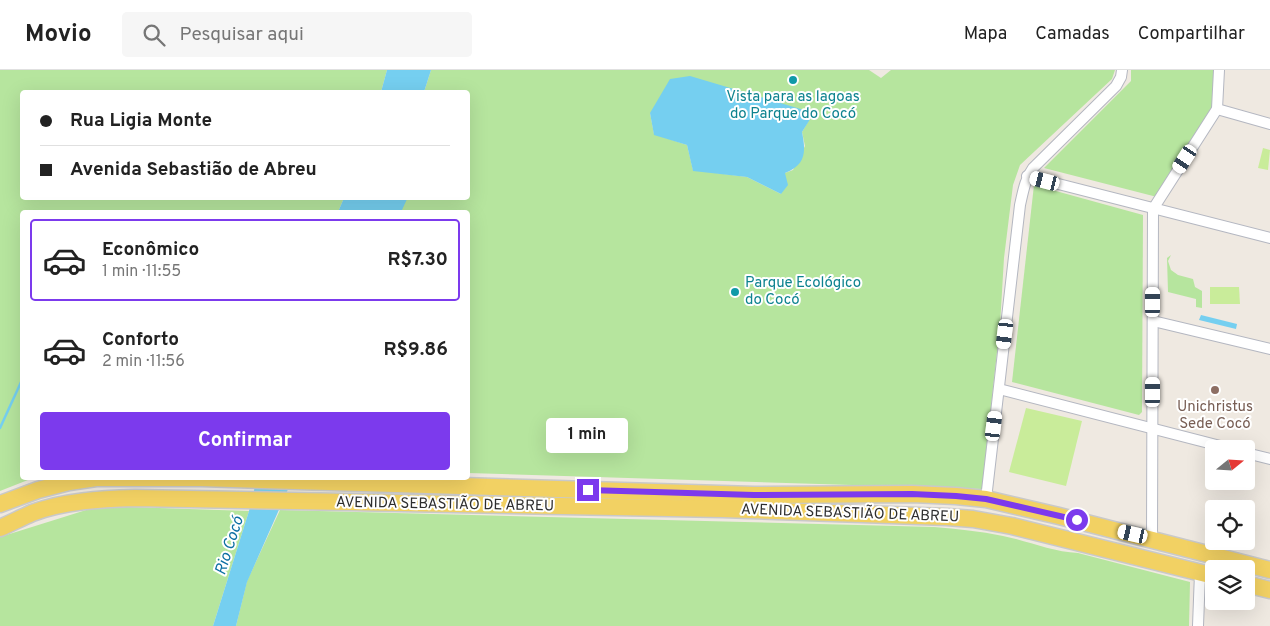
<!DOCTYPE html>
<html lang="pt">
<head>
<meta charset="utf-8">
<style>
  body { margin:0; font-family:Overpass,sans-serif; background:#f6f6f6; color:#222; height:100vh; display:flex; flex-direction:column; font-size:19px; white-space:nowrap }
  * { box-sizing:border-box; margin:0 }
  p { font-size:16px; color:#767676 }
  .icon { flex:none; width:28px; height:28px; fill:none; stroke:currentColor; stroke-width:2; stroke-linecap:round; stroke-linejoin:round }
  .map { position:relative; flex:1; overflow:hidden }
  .details { position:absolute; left:20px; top:140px; width:450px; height:270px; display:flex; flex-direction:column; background:#fff; border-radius:5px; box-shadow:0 5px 20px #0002 }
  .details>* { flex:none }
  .top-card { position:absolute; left:20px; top:20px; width:450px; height:110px; border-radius:5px; box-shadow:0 5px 20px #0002; display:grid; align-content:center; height:110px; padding:0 20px; background:#fff }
  .needle { width:32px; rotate:72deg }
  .tools { position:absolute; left:1205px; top:370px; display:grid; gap:10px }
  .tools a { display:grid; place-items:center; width:50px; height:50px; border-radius:5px; background:#fff; box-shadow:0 5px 20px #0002; font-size:25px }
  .end { position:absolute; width:22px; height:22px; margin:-11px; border:6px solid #7c3aed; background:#fff; box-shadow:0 0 0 2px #fff }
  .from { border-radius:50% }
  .bubble { position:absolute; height:35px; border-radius:5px; background:#fff; box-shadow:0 5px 20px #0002; font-size:16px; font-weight:700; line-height:35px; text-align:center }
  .car { position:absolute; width:15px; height:30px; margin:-15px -8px; border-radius:6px; box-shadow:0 0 4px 1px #0007; background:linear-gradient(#fff 24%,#345 0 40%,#fff 0 76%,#345 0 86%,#fff 0) }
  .top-card b { display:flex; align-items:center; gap:18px; height:48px; font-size:19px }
  .top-card b+b { border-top:1px solid #e0e0e0 }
  .top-card i { width:12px; height:12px; background:#222 }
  ul { padding:9px 0 0; list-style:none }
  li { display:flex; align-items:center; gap:15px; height:82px; margin:0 10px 8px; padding:0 10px; border:2px solid transparent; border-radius:5px }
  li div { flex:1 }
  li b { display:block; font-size:19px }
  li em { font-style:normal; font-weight:700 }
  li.selected { border-color:#7c3aed }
  li>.icon { width:45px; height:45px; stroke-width:1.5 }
  .action { display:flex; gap:10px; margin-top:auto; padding:10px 20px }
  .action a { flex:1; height:58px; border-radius:5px; background:#7c3aed; color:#fff; font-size:20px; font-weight:700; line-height:58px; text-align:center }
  header { display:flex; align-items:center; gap:30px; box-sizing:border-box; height:70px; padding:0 25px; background:#fff; border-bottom:1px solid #e0e0e0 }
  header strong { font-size:24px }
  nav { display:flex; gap:28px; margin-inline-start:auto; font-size:18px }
  .search { width:350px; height:45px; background:#f6f6f6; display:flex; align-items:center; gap:12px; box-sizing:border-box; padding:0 18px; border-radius:5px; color:#767676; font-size:19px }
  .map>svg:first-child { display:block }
  .green { fill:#b6e59e; fill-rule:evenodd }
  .pitch { fill:#c9ec9a }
  .water { fill:#75cff0 }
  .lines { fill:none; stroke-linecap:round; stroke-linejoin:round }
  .stream { stroke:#75cff0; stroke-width:2.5 }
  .street-casing { stroke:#b4b7c1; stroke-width:12 }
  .primary-casing { stroke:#c9c9c9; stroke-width:19 }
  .street { stroke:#fff; stroke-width:10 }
  .primary { stroke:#f2d163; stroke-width:16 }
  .route { stroke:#7c3aed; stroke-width:6 }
  .culture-dot { fill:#0f9aa8; stroke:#fff; stroke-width:2 }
  .education-dot { fill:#8d6e63; stroke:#fff; stroke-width:2 }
  .labels { text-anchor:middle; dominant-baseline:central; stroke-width:4; stroke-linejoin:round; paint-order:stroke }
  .culture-label { font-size:15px; fill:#0d838f; stroke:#fff }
  .education-label { font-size:15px; fill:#785e54; stroke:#fff }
  .street-label { font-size:15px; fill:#2e2e2e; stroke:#fff }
  .water-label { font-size:16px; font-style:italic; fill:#0d6fa3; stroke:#fff }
</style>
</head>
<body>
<header>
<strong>Movio</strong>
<div class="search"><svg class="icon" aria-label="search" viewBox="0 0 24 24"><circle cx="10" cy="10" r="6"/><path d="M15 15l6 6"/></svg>Pesquisar aqui</div>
<nav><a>Mapa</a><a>Camadas</a><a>Compartilhar</a></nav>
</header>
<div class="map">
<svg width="1270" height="556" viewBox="0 0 1270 556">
  <rect width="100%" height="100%" fill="#efe9e1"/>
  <g class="green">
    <path d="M 0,0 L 387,0 L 381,22 L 22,22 L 22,128 L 344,128 L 338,142 L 22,142 L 22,408 L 33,408 L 0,421 Z"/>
    <path d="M 431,0 L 869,0 L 881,8 L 891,0 L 1115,0 L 1112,9 L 1020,95 L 1013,115 L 1004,188 L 1000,255 L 982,419 L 468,403 L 468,142 L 388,142 L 406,128 L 468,128 L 468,22 L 424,22 ZM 760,28 L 813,43 L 802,62 L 805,76 L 793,100 L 785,103 L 781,124 L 747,107 L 693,100 L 687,75 L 654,64 L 650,43 Z"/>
    <path d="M 1131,0 L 1215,0 L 1214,38 L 1157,127 L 1044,98 L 1131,11 Z"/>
    <path d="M 1034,115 L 1143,145 L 1142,342 L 1139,345 L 1012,312 Z"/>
    <path d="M 1171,185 L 1168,191 L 1171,200 L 1178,205 L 1193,209 L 1195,217 L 1202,221 L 1202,238 L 1196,237 L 1196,229 L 1168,222 L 1167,188 Z"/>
    <path d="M 99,436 L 249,441 L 213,556 L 0,556 L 0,467 Z"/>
    <path d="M 280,440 L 934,457 C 957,459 980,461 1003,466 C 1028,471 1052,482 1078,483 L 1190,512 L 1189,556 L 236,556 L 247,511 Z"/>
  </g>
  <g class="pitch">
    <path d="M 1263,78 L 1270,80 L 1268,100 L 1258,98 Z"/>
    <path d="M 1210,217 L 1239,217 L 1240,234 L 1210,234 Z"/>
    <path d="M 1026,338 L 1082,351 L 1066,416 L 1009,402 Z"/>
  </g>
  <g class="water">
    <path d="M 387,0 L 431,0 L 424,22 L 381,22 Z"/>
    <path d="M 690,6 L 814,43 L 802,62 C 806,82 806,95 785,103 L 788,115 L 781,124 L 747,107 L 693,101 L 687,75 L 654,65 L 650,43 L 670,9 Z"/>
    <path d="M 344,128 L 406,128 L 407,129 L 402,140 L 389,141 L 388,142 L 338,142 Z"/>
    <path d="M 1201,245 L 1237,254 L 1236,259 L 1199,250 Z"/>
    <path d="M 257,408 L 293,408 L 247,512 L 236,556 L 213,556 L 249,441 Z"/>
  </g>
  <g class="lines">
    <path class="stream" d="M 0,358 L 22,310"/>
    <g class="street-casing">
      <g id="street">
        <path d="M 1217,39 L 1270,54"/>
        <path d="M 1027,106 L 1270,168"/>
        <path d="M 1153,251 L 1270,279"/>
        <path d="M 999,319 L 1232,379"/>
        <path d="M 1246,383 L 1270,389"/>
        <path d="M 986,429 L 1020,135 C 1023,122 1025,109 1033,98 L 1116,16 L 1121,7 L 1122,0"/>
        <path d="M 1152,469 L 1153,139 L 1217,39 L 1219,0"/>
        <path d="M 1198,556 L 1200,503"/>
      </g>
    </g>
    <g class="primary-casing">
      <g id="primary">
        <path d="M 0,434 L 38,420 L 69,412 L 96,408 L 201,408 L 754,425 L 912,424 L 956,426 L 986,429 L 1059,446 L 1270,500"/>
        <path d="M 0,458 C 11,453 21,448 32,443 C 64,431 101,429 135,428 L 723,439 L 947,447 L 973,449 L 1012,456 L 1214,506"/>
        <path d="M 1246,514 L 1270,520"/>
      </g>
    </g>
    <use href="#street" class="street"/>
    <use href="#primary" class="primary"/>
  </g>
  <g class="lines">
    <path class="route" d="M 588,420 L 754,425 L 912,424 L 956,426 L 986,429 L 1077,450"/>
  </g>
  <g class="culture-dot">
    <circle cx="793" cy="10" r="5"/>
    <circle cx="735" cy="222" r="5"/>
  </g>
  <circle class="education-dot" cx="1215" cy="320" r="5"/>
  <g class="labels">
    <g class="culture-label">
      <text x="793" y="27">Vista para as lagoas<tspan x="793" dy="17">do Parque do Cocó</tspan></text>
      <text x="745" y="213" text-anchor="start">Parque Ecológico<tspan x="745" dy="17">do Cocó</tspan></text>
    </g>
    <g class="education-label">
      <text x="1215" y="337">Unichristus<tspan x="1215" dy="17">Sede Cocó</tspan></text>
    </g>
    <g class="street-label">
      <text transform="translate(445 435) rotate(1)">AVENIDA SEBASTIÃO DE ABREU</text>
      <text transform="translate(850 444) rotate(2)">AVENIDA SEBASTIÃO DE ABREU</text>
    </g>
    <g class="water-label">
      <text transform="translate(230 476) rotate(-72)">Rio Cocó</text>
    </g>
  </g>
</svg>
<div class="tools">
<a><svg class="needle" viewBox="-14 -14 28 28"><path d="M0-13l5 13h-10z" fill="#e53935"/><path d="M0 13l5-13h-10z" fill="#767676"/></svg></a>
<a><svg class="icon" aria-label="locate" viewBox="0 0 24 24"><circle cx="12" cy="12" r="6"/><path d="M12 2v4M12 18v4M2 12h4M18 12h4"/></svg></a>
<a><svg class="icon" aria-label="layers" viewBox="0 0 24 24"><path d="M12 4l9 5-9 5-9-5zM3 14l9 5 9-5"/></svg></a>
</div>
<i class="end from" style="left:1077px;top:450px"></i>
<i class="end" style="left:588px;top:420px"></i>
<div class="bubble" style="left:546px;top:348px;width:82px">1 min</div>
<i class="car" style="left:1185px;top:89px;rotate:213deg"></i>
<i class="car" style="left:1045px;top:111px;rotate:284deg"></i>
<i class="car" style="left:1153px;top:232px;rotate:0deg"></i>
<i class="car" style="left:1005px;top:264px;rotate:187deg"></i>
<i class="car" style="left:1153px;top:322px;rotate:0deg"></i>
<i class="car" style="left:994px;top:356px;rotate:7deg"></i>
<i class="car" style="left:1133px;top:464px;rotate:283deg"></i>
<div class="top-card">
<b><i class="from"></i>Rua Ligia Monte</b>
<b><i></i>Avenida Sebastião de Abreu</b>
</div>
<section class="details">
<ul>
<li class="selected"><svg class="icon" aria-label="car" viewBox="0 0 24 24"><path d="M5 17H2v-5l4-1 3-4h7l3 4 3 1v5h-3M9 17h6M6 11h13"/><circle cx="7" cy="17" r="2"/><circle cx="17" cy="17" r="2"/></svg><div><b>Econômico</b><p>1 min · 11:55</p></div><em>R$7.30</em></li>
<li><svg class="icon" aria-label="car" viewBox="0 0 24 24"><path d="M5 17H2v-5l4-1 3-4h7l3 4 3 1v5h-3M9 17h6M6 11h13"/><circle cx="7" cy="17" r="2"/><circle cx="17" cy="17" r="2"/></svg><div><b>Conforto</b><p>2 min · 11:56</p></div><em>R$9.86</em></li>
</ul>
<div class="action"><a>Confirmar</a></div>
</section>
</div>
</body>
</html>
